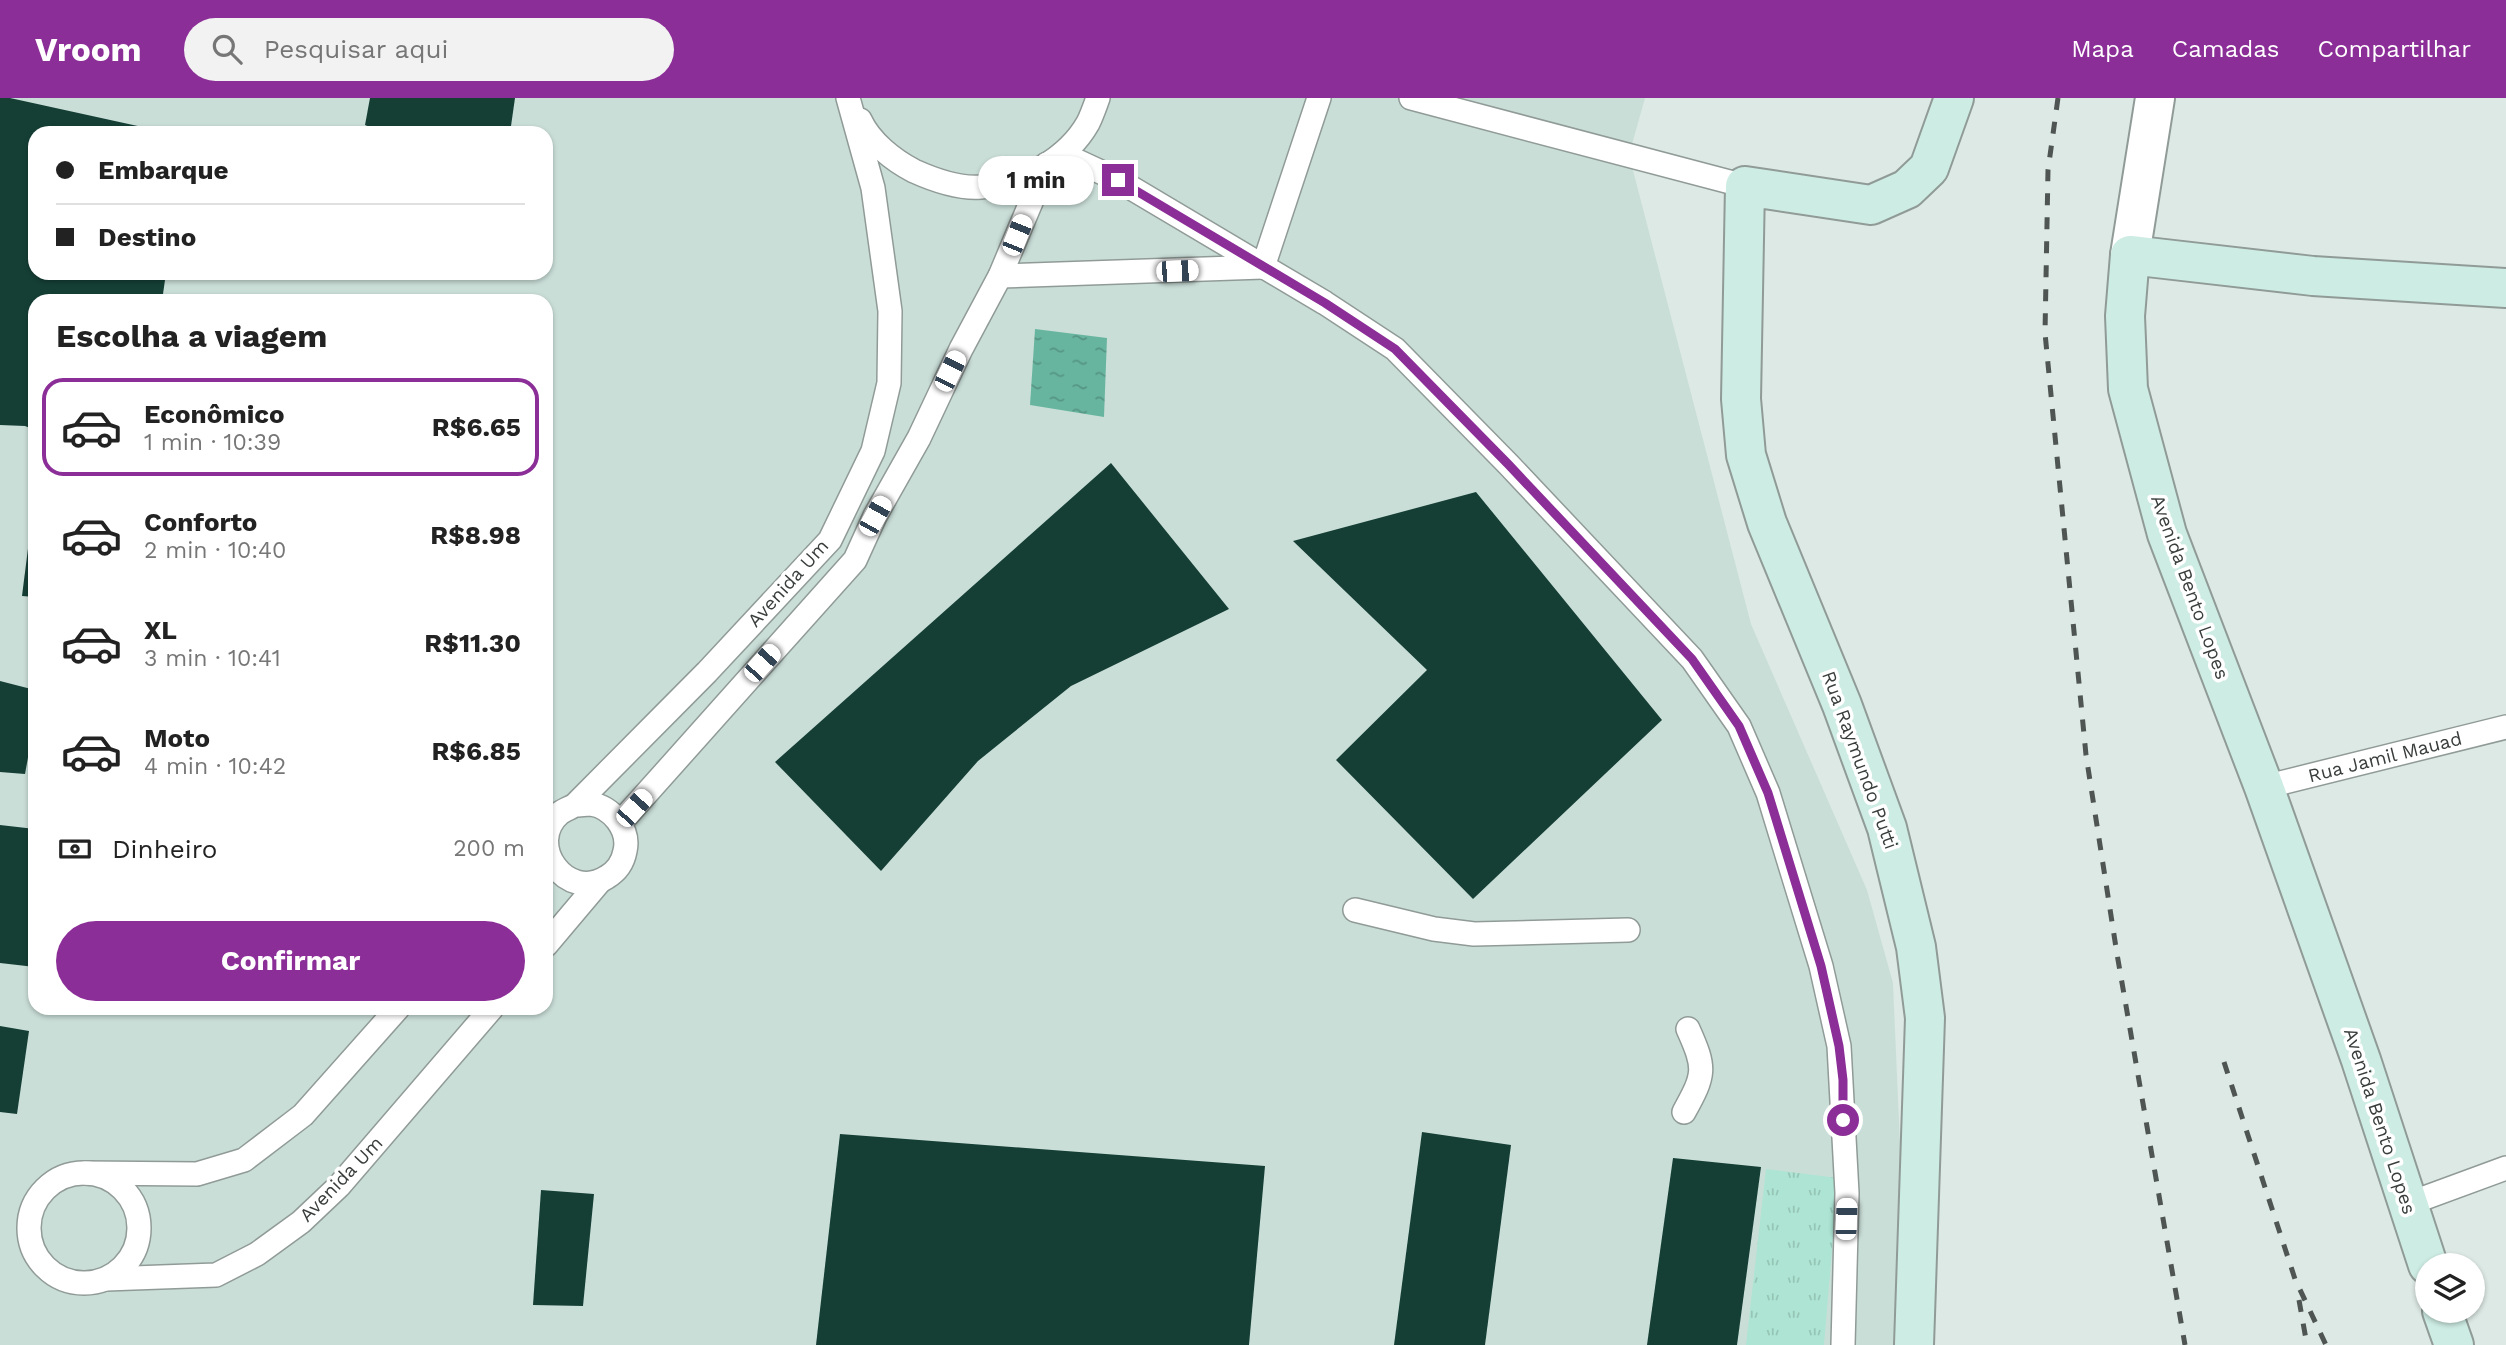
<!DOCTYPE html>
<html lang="pt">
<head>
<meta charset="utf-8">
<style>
  body { margin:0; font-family:"Work Sans",sans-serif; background:#f2f2f2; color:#222; height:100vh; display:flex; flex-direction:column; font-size:26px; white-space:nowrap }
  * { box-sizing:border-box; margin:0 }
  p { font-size:23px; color:#767676 }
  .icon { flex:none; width:38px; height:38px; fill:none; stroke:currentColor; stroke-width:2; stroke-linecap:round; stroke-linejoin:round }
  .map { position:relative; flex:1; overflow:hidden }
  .drawer { position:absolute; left:28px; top:196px; width:525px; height:721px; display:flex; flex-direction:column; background:#fff; border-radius:21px; box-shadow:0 2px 5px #0004 }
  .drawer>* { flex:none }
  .guide { position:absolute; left:28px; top:28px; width:525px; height:154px; border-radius:21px; box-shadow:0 2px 5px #0004; display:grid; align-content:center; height:154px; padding:0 28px; background:#fff }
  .buttons { position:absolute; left:2415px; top:1155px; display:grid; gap:14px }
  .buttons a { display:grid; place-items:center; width:70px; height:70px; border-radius:50%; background:#fff; box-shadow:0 2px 5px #0004; font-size:35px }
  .end { position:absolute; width:32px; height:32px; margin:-16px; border:9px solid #8c2e97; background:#fff; box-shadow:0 0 0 4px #fff }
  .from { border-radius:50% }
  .bubble { position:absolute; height:49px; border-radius:24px; background:#fff; box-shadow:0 2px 5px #0004; font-size:23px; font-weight:700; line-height:49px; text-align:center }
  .car { position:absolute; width:21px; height:42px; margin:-21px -10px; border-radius:9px; box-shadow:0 0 5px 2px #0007; background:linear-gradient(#fff 24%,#345 0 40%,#fff 0 76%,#345 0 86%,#fff 0) }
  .guide b { display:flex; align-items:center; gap:24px; height:66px; font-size:26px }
  .guide b+b { border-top:2px solid #e0e0e0 }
  .guide i { width:18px; height:18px; background:#222 }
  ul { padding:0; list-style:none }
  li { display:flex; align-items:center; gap:21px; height:98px; margin:0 14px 10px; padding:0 14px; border:4px solid transparent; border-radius:21px }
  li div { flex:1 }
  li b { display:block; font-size:26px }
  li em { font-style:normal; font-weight:700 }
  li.selected { border-color:#8c2e97 }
  li>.icon { width:63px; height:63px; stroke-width:1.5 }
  h2 { padding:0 28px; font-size:32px; line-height:84px }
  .pay { display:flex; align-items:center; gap:18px; height:77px; padding:0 28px; font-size:26px }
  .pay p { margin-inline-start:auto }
  .cta { display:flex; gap:14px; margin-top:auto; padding:14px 28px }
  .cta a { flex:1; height:80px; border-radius:42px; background:#8c2e97; color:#fff; font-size:28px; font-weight:700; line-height:80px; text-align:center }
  header { display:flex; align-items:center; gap:42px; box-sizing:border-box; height:98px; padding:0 35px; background:#8c2e97; color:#fff }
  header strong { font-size:33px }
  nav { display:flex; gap:38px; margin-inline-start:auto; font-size:24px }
  .search { width:490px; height:63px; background:#f2f2f2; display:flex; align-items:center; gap:18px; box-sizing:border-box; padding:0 24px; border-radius:38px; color:#767676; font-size:26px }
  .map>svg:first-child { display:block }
  .built { fill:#caded8; fill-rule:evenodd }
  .grass { fill:url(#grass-tufts) }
  .water { fill:url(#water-ripples) }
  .building { fill:#153f35 }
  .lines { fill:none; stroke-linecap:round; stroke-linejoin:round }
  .lane-casing { stroke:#909b97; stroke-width:26 }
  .street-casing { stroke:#909b97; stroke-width:42 }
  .secondary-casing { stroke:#909b97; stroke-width:42 }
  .lane { stroke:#fff; stroke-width:23 }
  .street { stroke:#fff; stroke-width:38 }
  .secondary { stroke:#cdece3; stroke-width:38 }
  .rail { stroke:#4f5553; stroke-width:5; stroke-dasharray:12 12; stroke-linecap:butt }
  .route { stroke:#8c2e97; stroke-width:9 }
  .labels { text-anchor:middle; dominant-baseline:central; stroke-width:7; stroke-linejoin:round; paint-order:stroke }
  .street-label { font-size:19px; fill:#393e3c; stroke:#fff }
</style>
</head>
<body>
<header>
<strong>Vroom</strong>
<div class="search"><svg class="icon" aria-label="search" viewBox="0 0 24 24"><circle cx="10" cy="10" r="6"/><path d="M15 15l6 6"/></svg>Pesquisar aqui</div>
<nav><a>Mapa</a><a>Camadas</a><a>Compartilhar</a></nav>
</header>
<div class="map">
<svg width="2506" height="1247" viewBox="0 0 2506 1247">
  <defs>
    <pattern id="grass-tufts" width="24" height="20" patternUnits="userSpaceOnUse" patternTransform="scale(1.75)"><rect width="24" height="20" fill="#ade4d3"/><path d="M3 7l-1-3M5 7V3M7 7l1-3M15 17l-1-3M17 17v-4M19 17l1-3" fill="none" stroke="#96c5b6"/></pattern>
    <pattern id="water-ripples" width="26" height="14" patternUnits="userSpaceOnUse" patternTransform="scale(1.75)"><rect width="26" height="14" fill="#67b59f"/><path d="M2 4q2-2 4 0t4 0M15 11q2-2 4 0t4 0" fill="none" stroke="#569583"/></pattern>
  </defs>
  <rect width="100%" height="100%" fill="#dde9e5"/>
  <path class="built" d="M 0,0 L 1645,0 L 1629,57 L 1751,526 L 1867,792 L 1893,885 L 1901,1069 L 1898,1247 L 0,1247 ZM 35,35 L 546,35 L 546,175 L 35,175 ZM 35,203 L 546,203 L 546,910 L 35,910 Z"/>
  <path class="grass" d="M 1766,1071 L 1838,1080 L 1824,1247 L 1746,1247 Z"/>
  <path class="water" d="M 1035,231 L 1107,240 L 1104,319 L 1030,307 Z"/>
  <g class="building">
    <path d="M 0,0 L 10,0 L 165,34 L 35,35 L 35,175 L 166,175 L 162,203 L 35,203 L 35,332 L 25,328 L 0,327 Z"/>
    <path d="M 370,0 L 515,0 L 510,35 L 384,35 L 365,27 Z"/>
    <path d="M 1111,365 L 1229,511 L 1071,588 L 978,663 L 881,773 L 775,664 Z"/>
    <path d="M 1476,394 L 1662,622 L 1473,801 L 1336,662 L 1427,572 L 1293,443 Z"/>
    <path d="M 33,411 L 35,412 L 35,499 L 22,498 Z"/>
    <path d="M 0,583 L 35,592 L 35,621 L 25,676 L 0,674 Z"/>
    <path d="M 0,727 L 35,731 L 35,869 L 0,865 Z"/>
    <path d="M 0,928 L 29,933 L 17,1016 L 0,1014 Z"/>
    <path d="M 1422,1034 L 1511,1047 L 1485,1247 L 1394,1247 Z"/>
    <path d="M 840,1036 L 1265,1068 L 1249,1247 L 816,1247 Z"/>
    <path d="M 1673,1060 L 1761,1069 L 1737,1247 L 1647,1247 Z"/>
    <path d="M 541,1092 L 594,1096 L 583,1208 L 533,1207 Z"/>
  </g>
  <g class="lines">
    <g class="lane-casing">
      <g id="lane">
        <path d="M 1411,0 L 1745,88"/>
        <path d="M 860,22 C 870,44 893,62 914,73 C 934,82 958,91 981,89 C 1023,85 1067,62 1088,25 C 1092,17 1095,8 1098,0"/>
        <path d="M 1062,56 L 1118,82 L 1325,205 L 1395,251 L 1508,366 L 1692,561 L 1739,628 L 1768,695 L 1821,868 L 1839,948 L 1847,1095 L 1843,1247"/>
        <path d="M 1263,169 L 1319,0"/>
        <path d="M 1000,178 L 1263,169"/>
        <path d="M 2264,689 L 2506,629"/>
        <path d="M 575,707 C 580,707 586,706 591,706 C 612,709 630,732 625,753 C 623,764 617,773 607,779 C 567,805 524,746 560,715 C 564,712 570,710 575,707 L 707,574 L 830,442 L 873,353 L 889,285 L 890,213 L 873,90 L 848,0"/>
        <path d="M 620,725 L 855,462 L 875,418 L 919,340 L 961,251 L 1000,178 L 1047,66"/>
        <path d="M 1355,812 L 1434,831 L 1474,836 L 1628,832"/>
        <path d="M 546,847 L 600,783"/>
        <path d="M 1684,1014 C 1705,976 1706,971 1688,931"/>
        <circle cx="84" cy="1130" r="55"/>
        <path d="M 85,1075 L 197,1076 L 244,1062 L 303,1017 L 398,910"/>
        <path d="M 2408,1106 L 2506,1070"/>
        <path d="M 106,1181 L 216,1177 L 257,1156 L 301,1124 L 339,1088 L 492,910"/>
      </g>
    </g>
    <g class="street-casing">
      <path id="street" d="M 2130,157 L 2155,0"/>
    </g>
    <g class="secondary-casing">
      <g id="secondary">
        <path d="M 2428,1167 L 2361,962 L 2264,689 L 2167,436 L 2128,291 L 2125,218 L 2130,157 L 2313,178 L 2506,190"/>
        <path d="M 2442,1213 L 2454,1247"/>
        <path d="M 1914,1247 L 1925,920 L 1916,849 L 1887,730 L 1842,607 L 1767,425 L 1746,357 L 1741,301 L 1745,88 L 1871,107 L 1907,91 L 1929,70 L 1954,0"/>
      </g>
    </g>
    <use href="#lane" class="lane"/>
    <use href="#street" class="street"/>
    <use href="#secondary" class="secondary"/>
    <g class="rail">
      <path d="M 2058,0 L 2048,72 L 2045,235 L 2086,657 L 2117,856 L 2185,1247"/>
      <path d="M 2224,964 L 2295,1181 L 2326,1247"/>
      <path d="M 2299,1202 L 2307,1247"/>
    </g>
  </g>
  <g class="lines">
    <path class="route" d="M 1118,82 L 1325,205 L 1395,251 L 1508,366 L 1692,561 L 1739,628 L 1768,695 L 1821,868 L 1839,948 L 1843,982 L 1843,1022"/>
  </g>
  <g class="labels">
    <g class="street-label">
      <text transform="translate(788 485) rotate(-48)">Avenida Um</text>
      <text transform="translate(2190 489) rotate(70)">Avenida Bento Lopes</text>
      <text transform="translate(2385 659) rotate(-14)">Rua Jamil Mauad</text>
      <text transform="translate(1860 662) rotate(70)">Rua Raymundo Putti</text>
      <text transform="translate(2380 1023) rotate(72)">Avenida Bento Lopes</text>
      <text transform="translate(341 1081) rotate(-46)">Avenida Um</text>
    </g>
  </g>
</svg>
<div class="buttons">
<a><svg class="icon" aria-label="layers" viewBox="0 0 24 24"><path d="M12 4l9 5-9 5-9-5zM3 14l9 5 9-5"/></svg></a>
</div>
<i class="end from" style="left:1843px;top:1022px"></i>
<i class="end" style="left:1118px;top:82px"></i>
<div class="bubble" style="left:978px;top:58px;width:116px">1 min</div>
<i class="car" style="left:1017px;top:137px;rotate:22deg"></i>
<i class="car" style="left:1177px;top:173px;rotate:88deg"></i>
<i class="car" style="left:950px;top:273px;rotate:26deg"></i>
<i class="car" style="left:875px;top:418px;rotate:29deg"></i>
<i class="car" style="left:762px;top:565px;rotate:42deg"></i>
<i class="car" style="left:634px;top:710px;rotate:42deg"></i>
<i class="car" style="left:1846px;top:1121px;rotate:2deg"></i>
<div class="guide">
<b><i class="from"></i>Embarque</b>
<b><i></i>Destino</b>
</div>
<section class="drawer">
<h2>Escolha a viagem</h2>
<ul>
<li class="selected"><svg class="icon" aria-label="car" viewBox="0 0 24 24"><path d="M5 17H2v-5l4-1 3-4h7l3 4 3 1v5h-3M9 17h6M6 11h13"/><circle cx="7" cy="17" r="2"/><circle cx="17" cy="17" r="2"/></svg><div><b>Econômico</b><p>1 min · 10:39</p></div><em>R$6.65</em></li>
<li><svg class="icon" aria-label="car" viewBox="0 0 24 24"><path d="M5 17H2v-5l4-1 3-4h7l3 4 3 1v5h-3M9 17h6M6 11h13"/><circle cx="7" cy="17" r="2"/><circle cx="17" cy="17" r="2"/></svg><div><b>Conforto</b><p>2 min · 10:40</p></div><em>R$8.98</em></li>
<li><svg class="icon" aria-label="car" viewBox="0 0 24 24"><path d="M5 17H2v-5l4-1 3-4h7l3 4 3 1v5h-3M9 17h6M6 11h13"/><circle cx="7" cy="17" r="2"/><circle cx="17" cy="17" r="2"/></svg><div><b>XL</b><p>3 min · 10:41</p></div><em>R$11.30</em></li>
<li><svg class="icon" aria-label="car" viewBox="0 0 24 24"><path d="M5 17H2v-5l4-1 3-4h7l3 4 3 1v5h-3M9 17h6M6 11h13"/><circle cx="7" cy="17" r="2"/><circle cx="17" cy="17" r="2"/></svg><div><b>Moto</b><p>4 min · 10:42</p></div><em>R$6.85</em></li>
</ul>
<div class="pay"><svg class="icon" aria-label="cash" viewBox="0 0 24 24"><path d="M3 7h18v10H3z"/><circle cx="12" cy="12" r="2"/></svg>Dinheiro<p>200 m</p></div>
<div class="cta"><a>Confirmar</a></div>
</section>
</div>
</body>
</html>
